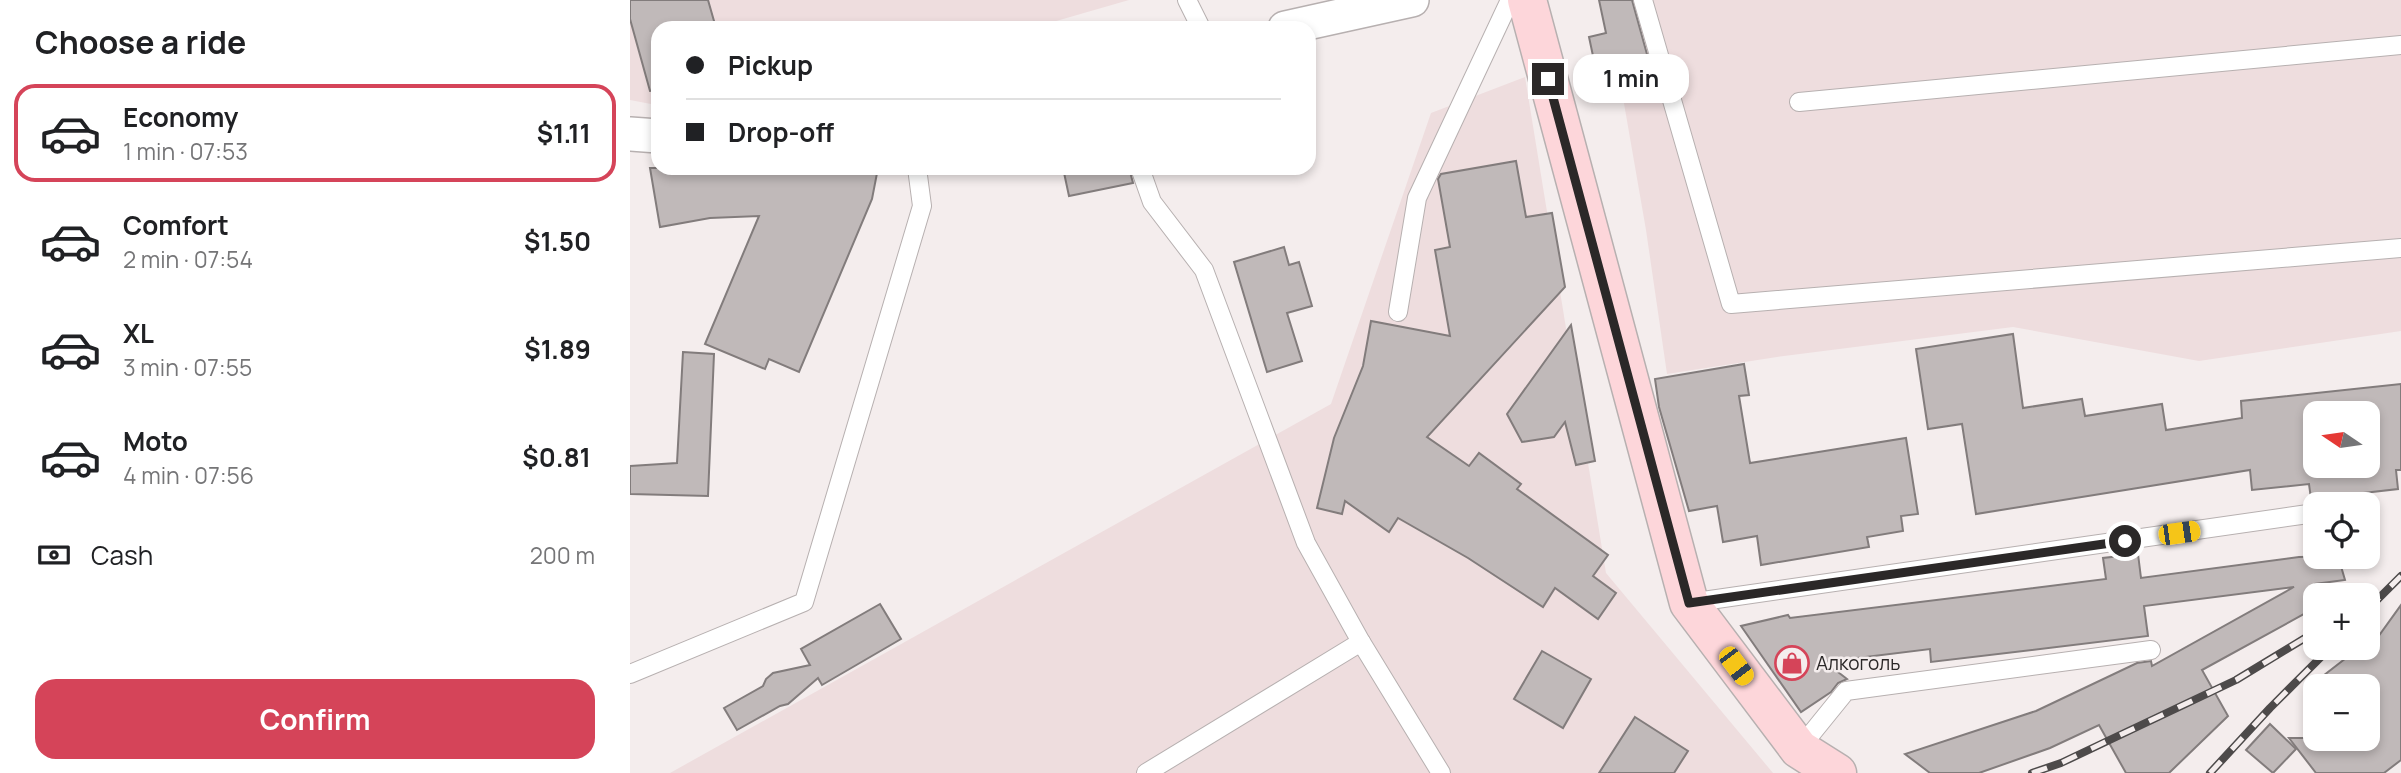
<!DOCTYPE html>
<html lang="en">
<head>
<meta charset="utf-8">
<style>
  body { margin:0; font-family:Manrope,sans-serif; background:#f6f6f6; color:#202124; height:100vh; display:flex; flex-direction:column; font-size:26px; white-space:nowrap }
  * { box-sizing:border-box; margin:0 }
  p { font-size:23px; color:#757577 }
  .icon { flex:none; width:38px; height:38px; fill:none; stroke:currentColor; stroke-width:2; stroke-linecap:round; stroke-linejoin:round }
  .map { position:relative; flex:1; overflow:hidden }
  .details { display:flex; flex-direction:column; background:#fff; width:630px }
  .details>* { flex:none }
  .guide { position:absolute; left:21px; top:21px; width:665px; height:154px; border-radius:21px; box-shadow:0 4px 10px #0003; display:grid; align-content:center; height:154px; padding:0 35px; background:#fff }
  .needle { width:46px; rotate:283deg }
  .controls { position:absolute; left:1673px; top:401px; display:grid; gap:14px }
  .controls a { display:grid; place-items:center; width:77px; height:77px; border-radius:14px; background:#fff; box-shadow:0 4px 10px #0003; font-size:35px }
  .end { position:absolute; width:32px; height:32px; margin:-16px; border:9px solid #2b2828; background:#fff; box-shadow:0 0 0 4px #fff }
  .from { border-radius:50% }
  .bubble { position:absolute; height:49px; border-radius:21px; background:#fff; box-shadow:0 4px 10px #0003; font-size:23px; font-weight:700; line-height:49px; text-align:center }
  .car { position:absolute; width:21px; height:42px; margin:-21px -10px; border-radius:9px; box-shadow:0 0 5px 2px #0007; background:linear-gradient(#f5c518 24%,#345 0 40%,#f5c518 0 76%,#345 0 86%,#f5c518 0) }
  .guide b { display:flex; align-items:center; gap:24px; height:66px; font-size:26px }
  .guide b+b { border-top:2px solid #e0e0e0 }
  .guide i { width:18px; height:18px; background:#202124 }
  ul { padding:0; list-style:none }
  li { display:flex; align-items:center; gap:21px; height:98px; margin:0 14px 10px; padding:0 21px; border:4px solid transparent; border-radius:21px }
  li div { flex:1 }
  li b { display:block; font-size:26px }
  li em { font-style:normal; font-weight:700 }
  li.active { border-color:#d54459 }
  li>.icon { width:63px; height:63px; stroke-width:1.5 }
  h2 { padding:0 35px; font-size:32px; line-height:84px }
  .pay { display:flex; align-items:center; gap:18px; height:77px; padding:0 35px; font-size:26px }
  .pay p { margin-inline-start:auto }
  .button { display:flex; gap:14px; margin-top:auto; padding:14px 35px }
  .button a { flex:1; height:80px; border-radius:21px; background:#d54459; color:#fff; font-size:28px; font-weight:700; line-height:80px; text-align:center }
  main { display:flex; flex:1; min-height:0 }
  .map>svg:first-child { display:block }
  .built { fill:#eeddde }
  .building { fill:#c0b9b9; stroke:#827c7c; stroke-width:2; fill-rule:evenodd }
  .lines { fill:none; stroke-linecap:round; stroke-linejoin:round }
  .lane-casing { stroke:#b7b0b0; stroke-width:20 }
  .street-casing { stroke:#b7b0b0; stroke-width:36 }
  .secondary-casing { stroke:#b7b0b0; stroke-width:41 }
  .lane { stroke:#fff; stroke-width:18 }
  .street { stroke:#fff; stroke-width:33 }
  .secondary { stroke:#fdd6da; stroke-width:38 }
  .rail-casing { stroke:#4d4a4a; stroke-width:8 }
  .rail { stroke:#f4eded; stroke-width:5; stroke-dasharray:16; stroke-linecap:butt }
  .route { stroke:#2b2828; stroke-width:9 }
  .labels { text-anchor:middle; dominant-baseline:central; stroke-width:5; stroke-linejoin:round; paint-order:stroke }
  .poi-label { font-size:19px; fill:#2b2828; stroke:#f4eded; text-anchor:start }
</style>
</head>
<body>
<main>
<section class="details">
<h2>Choose a ride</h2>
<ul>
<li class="active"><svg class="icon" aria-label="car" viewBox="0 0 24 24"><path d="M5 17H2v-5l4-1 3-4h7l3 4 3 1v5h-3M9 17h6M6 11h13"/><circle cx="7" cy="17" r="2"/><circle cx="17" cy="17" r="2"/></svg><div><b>Economy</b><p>1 min · 07:53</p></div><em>$1.11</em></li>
<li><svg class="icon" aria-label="car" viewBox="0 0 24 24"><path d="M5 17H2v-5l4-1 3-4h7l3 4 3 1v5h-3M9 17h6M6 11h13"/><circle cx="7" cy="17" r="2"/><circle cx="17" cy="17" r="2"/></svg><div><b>Comfort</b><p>2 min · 07:54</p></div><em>$1.50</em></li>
<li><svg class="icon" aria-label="car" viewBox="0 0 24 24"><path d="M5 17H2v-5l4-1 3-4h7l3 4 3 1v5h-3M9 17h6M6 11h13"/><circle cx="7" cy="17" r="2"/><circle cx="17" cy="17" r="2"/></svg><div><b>XL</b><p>3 min · 07:55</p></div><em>$1.89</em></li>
<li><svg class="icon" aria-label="car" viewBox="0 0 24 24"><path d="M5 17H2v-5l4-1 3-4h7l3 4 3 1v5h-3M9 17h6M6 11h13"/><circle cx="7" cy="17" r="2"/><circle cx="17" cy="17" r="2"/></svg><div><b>Moto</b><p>4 min · 07:56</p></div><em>$0.81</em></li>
</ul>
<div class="pay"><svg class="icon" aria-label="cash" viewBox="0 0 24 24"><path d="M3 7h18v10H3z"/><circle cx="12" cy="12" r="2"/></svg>Cash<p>200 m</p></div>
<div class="button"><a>Confirm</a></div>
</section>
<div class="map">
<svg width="1771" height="773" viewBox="0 0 1771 773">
  <rect width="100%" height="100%" fill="#f4eded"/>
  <g class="built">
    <path d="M 0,0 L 499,0 L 402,28 L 28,28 L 28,105 L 26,105 L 0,100 Z"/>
    <path d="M 976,0 L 1771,0 L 1771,331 L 1569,361 L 1383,327 L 1147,357 L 1037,374 L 1016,230 Z"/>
    <path d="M 895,77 L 976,573 L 1143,773 L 40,773 L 701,404 L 801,113 Z"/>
  </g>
  <g class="building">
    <path d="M 0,0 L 78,0 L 86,28 L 28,28 L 28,90 L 20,91 L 0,19 Z"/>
    <path d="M 969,0 L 1002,0 L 1023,76 L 970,89 L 959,37 L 976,33 Z"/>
    <path d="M 886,161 L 896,217 L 922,213 L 935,287 L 797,437 L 839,466 L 849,453 L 891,484 L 887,489 L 978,555 L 963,576 L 986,593 L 968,619 L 925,588 L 913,607 L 838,558 L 768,518 L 759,532 L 715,501 L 712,514 L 687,508 L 704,438 L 733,366 L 741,321 L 820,336 L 805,250 L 820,247 L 808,179 L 811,174 Z"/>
    <path d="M 20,168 L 248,168 L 242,199 L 169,372 L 139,359 L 135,369 L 75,344 L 129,216 L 80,218 L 30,227 Z"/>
    <path d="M 433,168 L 499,168 L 503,183 L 439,196 Z"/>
    <path d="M 654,247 L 659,265 L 669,262 L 682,306 L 657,313 L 672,361 L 637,372 L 604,262 Z"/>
    <path d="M 941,325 L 965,461 L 946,465 L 935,422 L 924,437 L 892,442 L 877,414 Z"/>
    <path d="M 1383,334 L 1393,408 L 1452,399 L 1455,416 L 1532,404 L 1536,430 L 1612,418 L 1611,401 L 1771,384 L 1771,470 L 1766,470 L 1768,489 L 1681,499 L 1679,484 L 1622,490 L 1620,470 L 1346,514 L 1332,424 L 1298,429 L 1286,349 ZM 1685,413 L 1738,413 L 1738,466 L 1685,466 Z"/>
    <path d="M 53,352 L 84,354 L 78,496 L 0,494 L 0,466 L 47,463 Z"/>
    <path d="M 1114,364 L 1119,395 L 1109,396 L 1120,463 L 1276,438 L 1288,514 L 1271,516 L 1273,531 L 1237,537 L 1239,547 L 1131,565 L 1127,536 L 1093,542 L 1087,506 L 1059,511 L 1029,407 L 1025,379 Z"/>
    <path d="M 1508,554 L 1511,578 L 1669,557 L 1708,556 L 1715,580 L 1685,584 L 1685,608 L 1572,670 L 1598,716 L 1539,773 L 1496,773 L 1469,725 L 1420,748 L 1349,773 L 1300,773 L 1275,754 L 1406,711 L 1507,663 L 1521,661 L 1522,666 L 1664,587 L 1514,606 L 1518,636 L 1301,662 L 1300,649 L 1195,662 L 1217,679 L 1208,683 L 1201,692 L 1171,712 L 1111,626 L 1158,615 L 1160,618 L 1476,579 L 1473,558 Z"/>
    <path d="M 250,604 L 271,639 L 192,685 L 188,678 L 158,704 L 150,706 L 107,730 L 94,708 L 133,686 L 136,679 L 143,673 L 180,665 L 171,649 Z"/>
    <path d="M 1771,605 L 1771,760 L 1754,773 L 1686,773 L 1659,738 L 1738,738 L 1738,686 L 1680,686 L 1729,648 L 1740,648 Z"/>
    <path d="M 912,651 L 961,679 L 933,728 L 884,699 Z"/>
    <path d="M 1005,717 L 1058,751 L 1044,773 L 969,773 Z"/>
    <path d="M 1640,724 L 1666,749 L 1643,773 L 1616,750 Z"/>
  </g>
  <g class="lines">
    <g class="lane-casing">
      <g id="lane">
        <path d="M 557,0 L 571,28"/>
        <path d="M 1013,0 L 1101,304 L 1771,248"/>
        <path d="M 1169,102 L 1771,45"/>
        <path d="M 510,168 L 522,202 L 574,270 L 676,543 L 731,642 L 811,773"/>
        <path d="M 768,312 L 787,198 L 880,0"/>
        <path d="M 1059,603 L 1685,513"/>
        <path d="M 0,674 L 174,602 L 292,206 L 287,168"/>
        <path d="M 1169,749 L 1216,691 L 1521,650"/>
        <path d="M 516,773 L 731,642"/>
      </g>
    </g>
    <g class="street-casing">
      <g id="street">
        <path d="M 655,28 L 782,0"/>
        <path d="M 0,134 L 28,136"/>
      </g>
    </g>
    <g class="secondary-casing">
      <path id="secondary" d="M 897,0 L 1059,603 L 1169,749 L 1207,773"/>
    </g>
    <use href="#lane" class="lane"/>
    <use href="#street" class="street"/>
    <use href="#secondary" class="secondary"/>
    <g class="rail-casing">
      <g id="rail">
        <path d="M 1738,609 L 1771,576"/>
        <path d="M 1402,773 L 1431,763 L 1606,680 L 1685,632"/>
        <path d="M 1580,773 L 1640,708 L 1700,648"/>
      </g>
    </g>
    <use href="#rail" class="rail"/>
  </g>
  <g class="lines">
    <path class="route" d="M 918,79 L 1059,603 L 1495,541"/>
  </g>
  <defs>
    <g id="shop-ring" transform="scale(1.75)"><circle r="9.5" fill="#f4eded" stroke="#d54459" stroke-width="1.5"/><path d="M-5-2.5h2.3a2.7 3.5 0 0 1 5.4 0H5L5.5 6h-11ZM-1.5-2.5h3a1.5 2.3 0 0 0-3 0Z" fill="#d54459"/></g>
  </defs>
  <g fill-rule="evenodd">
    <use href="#shop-ring" x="1162" y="663"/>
  </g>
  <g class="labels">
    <g class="poi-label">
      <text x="1186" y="663">Алкоголь</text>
    </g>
  </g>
</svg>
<div class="controls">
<a><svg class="needle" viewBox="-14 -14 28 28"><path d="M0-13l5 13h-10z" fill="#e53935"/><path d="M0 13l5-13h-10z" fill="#757577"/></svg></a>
<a><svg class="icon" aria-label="locate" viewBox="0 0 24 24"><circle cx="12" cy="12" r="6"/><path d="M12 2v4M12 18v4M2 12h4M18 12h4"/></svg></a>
<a>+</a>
<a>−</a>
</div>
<i class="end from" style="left:1495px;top:541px"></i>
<i class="end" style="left:918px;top:79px"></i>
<div class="bubble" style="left:943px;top:54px;width:116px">1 min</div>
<i class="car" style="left:1549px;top:533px;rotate:82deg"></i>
<i class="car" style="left:1106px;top:666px;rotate:143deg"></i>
<div class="guide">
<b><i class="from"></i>Pickup</b>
<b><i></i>Drop-off</b>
</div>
</div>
</main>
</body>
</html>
